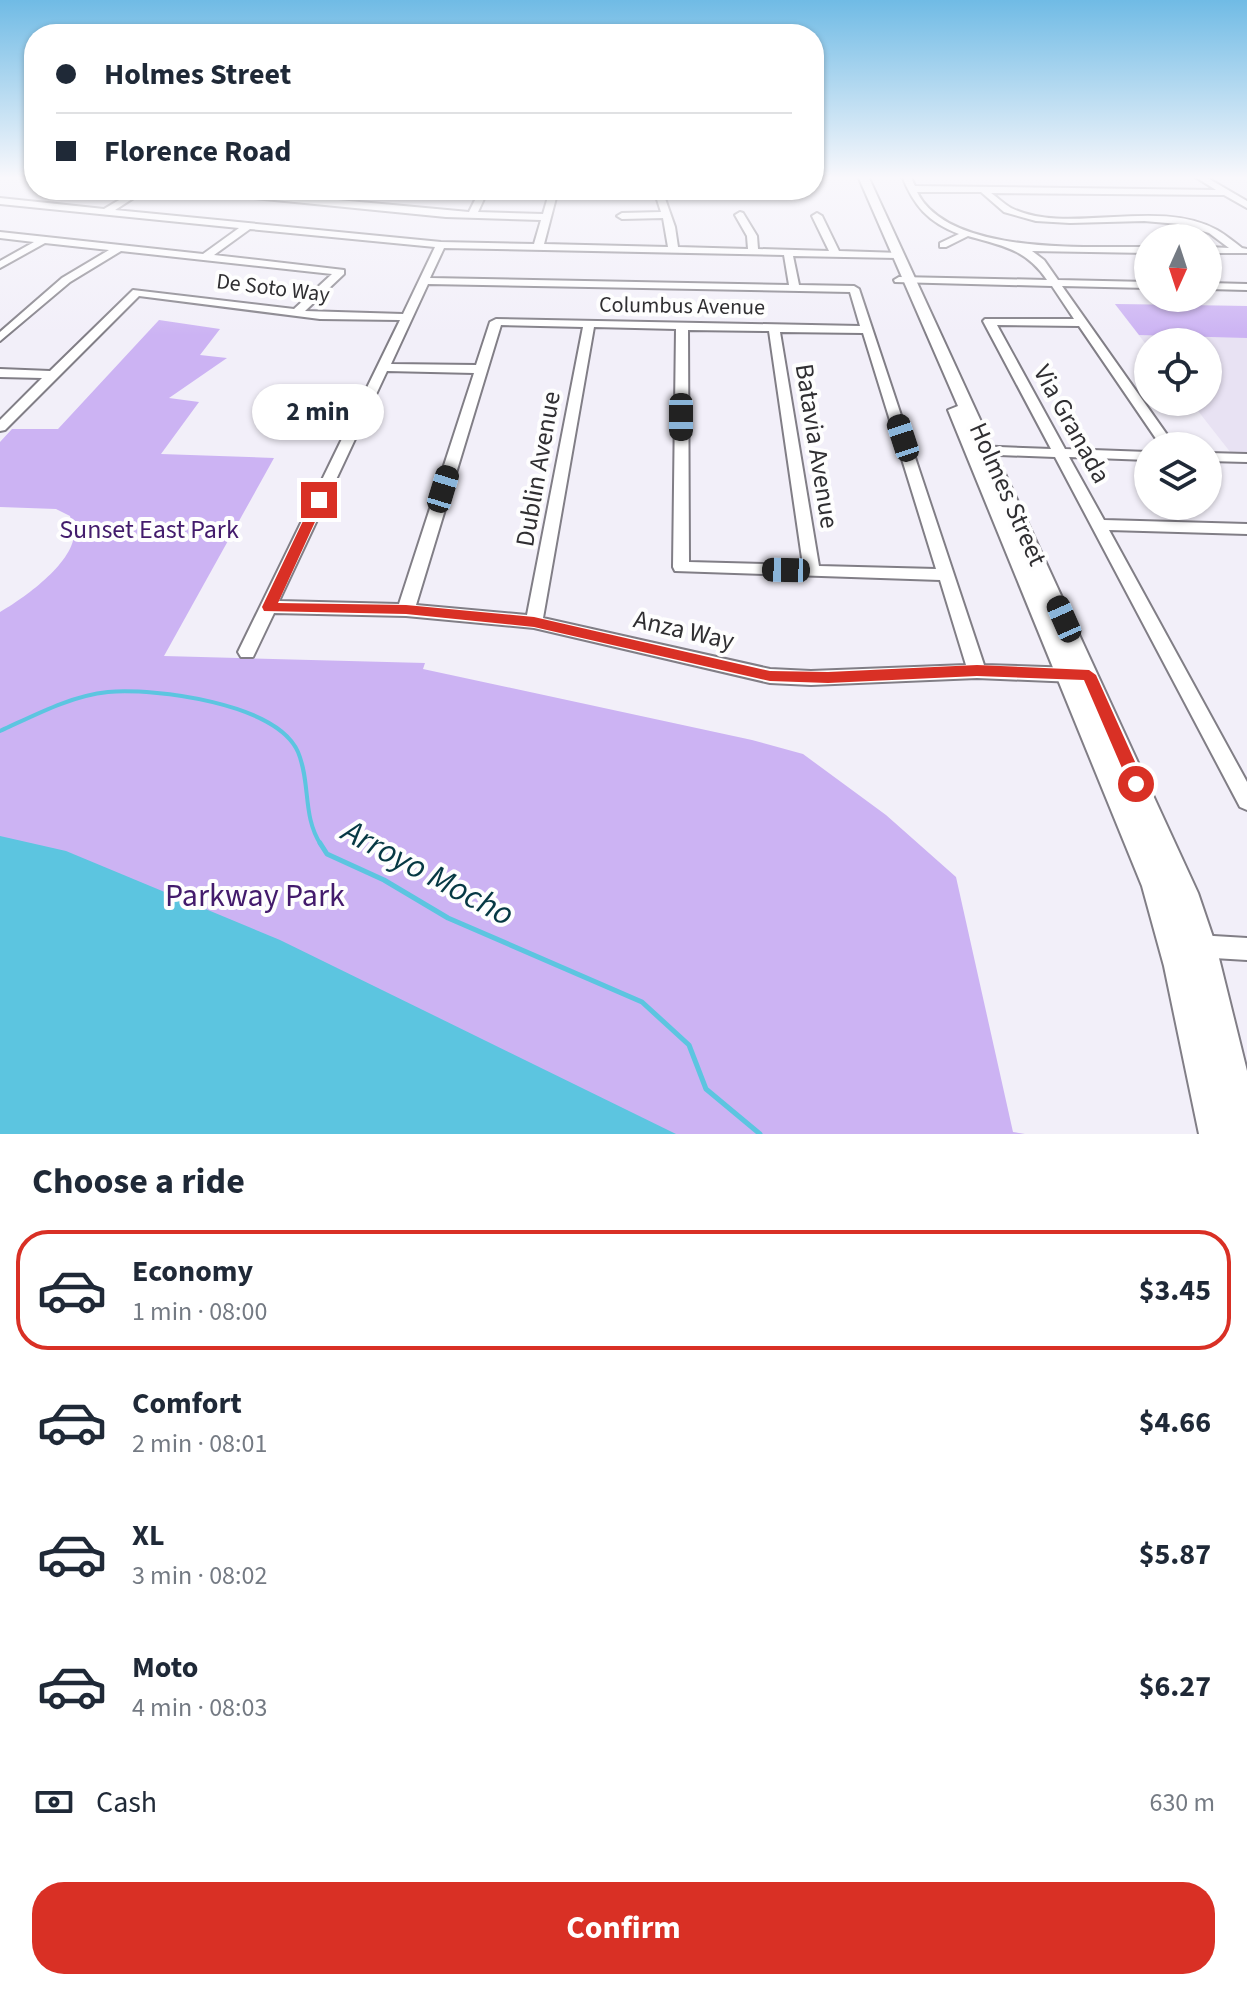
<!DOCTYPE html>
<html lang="en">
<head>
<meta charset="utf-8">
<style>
  body { margin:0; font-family:"Source Sans 3",sans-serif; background:#f2f2f3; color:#1f2937; height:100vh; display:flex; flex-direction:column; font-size:30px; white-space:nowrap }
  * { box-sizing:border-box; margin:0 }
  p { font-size:26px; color:#747a83 }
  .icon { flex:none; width:44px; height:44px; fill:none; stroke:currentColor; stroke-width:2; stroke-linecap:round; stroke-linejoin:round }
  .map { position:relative; height:1134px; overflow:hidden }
  .sheet { display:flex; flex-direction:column; background:#fff; flex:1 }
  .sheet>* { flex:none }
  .top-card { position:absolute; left:24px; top:24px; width:800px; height:176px; border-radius:32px; box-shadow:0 2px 6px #0004; display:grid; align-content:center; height:176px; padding:0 32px; background:#fff }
  .needle { width:52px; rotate:183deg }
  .controls { position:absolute; left:1134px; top:224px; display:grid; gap:16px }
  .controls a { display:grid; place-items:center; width:88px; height:88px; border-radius:50%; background:#fff; box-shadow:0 2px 6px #0004; font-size:40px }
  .end { position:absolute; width:36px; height:36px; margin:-18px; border:10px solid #d93025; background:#fff; box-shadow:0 0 0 4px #fff }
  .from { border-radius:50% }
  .bubble { position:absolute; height:56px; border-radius:28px; background:#fff; box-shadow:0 2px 6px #0004; font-size:26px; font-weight:700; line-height:56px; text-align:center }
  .car { position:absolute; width:24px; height:48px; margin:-24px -12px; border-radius:10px; box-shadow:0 0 6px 2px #0007; background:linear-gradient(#222 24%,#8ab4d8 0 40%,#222 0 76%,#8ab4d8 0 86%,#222 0) }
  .top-card b { display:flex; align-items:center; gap:28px; height:76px; font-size:30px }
  .top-card b+b { border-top:2px solid #e0e1e3 }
  .top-card i { width:20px; height:20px; background:#1f2937 }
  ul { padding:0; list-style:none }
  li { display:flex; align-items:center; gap:24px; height:120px; margin:0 16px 12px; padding:0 16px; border:4px solid transparent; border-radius:32px }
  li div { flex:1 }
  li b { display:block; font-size:30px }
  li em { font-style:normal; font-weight:700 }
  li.selected { border-color:#d93025 }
  li>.icon { width:72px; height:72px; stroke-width:1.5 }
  h2 { padding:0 32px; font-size:36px; line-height:96px }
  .pay { display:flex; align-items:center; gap:20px; height:88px; padding:0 32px; font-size:30px }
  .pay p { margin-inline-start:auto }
  .action { display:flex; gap:16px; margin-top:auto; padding:16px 32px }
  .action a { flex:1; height:92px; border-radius:32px; background:#d93025; color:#fff; font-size:32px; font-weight:700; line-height:92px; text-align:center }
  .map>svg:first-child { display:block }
  .built { fill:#e8e2f3 }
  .green { fill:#ccb3f3 }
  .water { fill:#5cc5e0 }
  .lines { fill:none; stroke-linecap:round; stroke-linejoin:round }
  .stream-far1 { stroke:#5cc5e0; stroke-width:4 }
  .stream { stroke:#5cc5e0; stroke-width:5 }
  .minor-casing { stroke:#817e86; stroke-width:4 }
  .major-casing { stroke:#817e86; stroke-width:4 }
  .minor { fill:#fff; fill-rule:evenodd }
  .major { fill:#fff; fill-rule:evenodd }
  .route { fill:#d93025 }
  .labels { text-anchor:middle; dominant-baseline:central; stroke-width:8; stroke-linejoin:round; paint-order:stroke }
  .far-street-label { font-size:22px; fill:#302f32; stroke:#fefefe }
  .street-label { font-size:26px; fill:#302f32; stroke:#fefefe }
  .park-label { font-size:26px; fill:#431b6c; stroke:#fefefe }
  .near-park-label { font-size:32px; fill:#431b6c; stroke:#fefefe }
  .near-water-label { font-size:34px; font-style:italic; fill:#063944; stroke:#fefefe }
</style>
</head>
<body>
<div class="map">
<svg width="1247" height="1134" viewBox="0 0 1247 1134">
  <rect width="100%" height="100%" fill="#f2eff9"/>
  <path class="built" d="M 1115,304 L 1247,306 L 1247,453 L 1231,453 L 1191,402 L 1208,402 L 1208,342 L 1148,342 L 1148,347 Z"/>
  <g class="green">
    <path d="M 1115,304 L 1247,306 L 1247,338 L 1139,335 Z"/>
    <path d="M 159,320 L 220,329 L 200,355 L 227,358 L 169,398 L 199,402 L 161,454 L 274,458 L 164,656 L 425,663 L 423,669 L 752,740 L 803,754 L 886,815 L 956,877 L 1013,1132 L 1025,1134 L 0,1134 L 0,612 C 23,599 72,564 74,535 C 74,530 71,522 70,516 L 56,509 L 0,507 L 0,442 L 12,429 L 58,429 Z"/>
  </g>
  <path class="water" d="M 0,836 L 66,851 L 280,940 L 676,1134 L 0,1134 Z"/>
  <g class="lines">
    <path class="stream-far1" d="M 0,731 C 35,715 70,696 108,692 C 155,688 277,703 298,752 C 311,783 302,816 321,845"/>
    <path class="stream" d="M 320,843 L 327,854 L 384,880 L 448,918 L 642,1002 L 689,1045 L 706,1089 L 760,1134"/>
    <g class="minor-casing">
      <g id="minor">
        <path d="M 902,176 L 910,176 L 915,186 L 1216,190 L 1194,176 L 1204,176 L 1247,201 L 1247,208 L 1224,195 L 991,193 C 997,197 1004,204 1011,208 C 1067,236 1158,197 1217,230 C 1226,235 1234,242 1242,248 L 1247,249 L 1247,253 L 1208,253 L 1208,247 L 1229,248 L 1209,233 L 1179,224 L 1144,221 L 1070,223 L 1036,221 L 1004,212 L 981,192 L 917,192 C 949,256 1087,246 1148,247 L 1148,253 L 1032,251 L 1044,260 L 1058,280 L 1148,282 L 1148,288 L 1062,286 L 1175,446 L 1161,446 L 1079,326 L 997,325 L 1065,449 L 1148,452 L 1148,460 L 1069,457 L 1104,520 L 1247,524 L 1247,534 L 1109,530 L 1247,782 L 1247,810 L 1240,807 L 1055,457 L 974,454 L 967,450 L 974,446 L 1051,449 L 983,321 L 985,319 L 1074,319 L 1052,286 L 895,282 L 894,280 L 899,277 L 1047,280 C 1026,249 1003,246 968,236 L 946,247 L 940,247 L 940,243 L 959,234 C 928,222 914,206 902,176 Z"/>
        <path d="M 136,190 L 146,190 L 115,210 L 441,242 L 534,244 L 541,220 L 446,217 L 202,193 L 198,190 L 229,190 L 469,212 L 480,190 L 488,190 L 478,212 L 543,214 L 550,190 L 558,190 L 544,244 L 668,247 L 663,218 L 622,219 L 617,216 L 622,213 L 661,212 L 654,190 L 662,190 L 675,227 L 678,247 L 748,249 L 747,236 L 735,215 L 740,212 L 743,213 L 757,236 L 758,249 L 829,251 L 812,216 L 817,213 L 822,216 L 839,251 L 901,253 L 902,255 L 897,258 L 793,256 L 799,285 L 854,286 L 859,289 L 984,665 L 1075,668 L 1081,670 L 1084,675 L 1081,680 L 1075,682 L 977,678 L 811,685 L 770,683 L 534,628 L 406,616 L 274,613 L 253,657 L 241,657 L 238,652 L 400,320 L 320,319 L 139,296 L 5,430 L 0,431 L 0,420 L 42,378 L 0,377 L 0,369 L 50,371 L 133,290 L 294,309 L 332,274 L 121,251 L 70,282 L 0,341 L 0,332 L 62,278 L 109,250 L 45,243 L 0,268 L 0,261 L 34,242 L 0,238 L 0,232 L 203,254 L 239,228 L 0,204 L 0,198 L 104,209 ZM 250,229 L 435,247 L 403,314 L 305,311 L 344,274 L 344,270 L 214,255 ZM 444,248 L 784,255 L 789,285 L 430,278 ZM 428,284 L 850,292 L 860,326 L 496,319 L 490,322 L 476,365 L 391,364 ZM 501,325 L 583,327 L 527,615 L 416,605 ZM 594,327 L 676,329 L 673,567 L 675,571 L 940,580 L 966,665 L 811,671 L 770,669 L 543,618 ZM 688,330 L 769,331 L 803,565 L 689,562 ZM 780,332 L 863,333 L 936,569 L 819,566 ZM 387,371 L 474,373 L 399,604 L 279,601 Z"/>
        <path d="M 1208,283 L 1247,284 L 1247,290 L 1208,289 Z"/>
        <path d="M 1208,453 L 1247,454 L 1247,462 L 1208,461 Z"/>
        <path d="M 1197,935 L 1247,938 L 1247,960 L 1197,957 L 1189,954 L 1185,946 L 1189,938 Z"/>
      </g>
    </g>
    <g class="major-casing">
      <path id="major" d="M 858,176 L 868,176 L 1198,893 L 1216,946 L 1247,1071 L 1247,1134 L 1199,1134 L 1164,966 L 1142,886 L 948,410 L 958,406 Z"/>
    </g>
    <use href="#minor" class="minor"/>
    <use href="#major" class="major"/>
  </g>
  <linearGradient id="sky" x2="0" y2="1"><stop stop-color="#70bbe5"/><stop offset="0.53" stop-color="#f9f8fc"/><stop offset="1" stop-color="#f9f8fc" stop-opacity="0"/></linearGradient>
  <rect width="1247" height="335" fill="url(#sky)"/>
  <path class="route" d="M 319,496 L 325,500 L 278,603 L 406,605 L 534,617 L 770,671 L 828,672 L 977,665 L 1089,670 L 1096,675 L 1145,784 L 1142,789 L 1131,789 L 1084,680 L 977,676 L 828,683 L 770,681 L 534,627 L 406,614 L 264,611 L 262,607 L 313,500 Z"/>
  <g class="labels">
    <g class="far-street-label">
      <text transform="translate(273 288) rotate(7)">De Soto Way</text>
      <text transform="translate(682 306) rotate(1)">Columbus Avenue</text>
    </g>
    <g class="street-label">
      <text transform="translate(1072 424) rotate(61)">Via Granada</text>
      <text transform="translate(817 446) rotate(81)">Batavia Avenue</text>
      <text transform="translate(538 469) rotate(-80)">Dublin Avenue</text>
      <text transform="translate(1008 494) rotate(66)">Holmes Street</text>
      <text transform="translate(684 630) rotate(13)">Anza Way</text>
    </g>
    <g class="park-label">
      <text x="149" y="529">Sunset East Park</text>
    </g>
    <g class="near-park-label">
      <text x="255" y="896">Parkway Park</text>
    </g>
    <g class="near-water-label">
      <text transform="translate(428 873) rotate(28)">Arroyo Mocho</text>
    </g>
  </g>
</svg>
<div class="controls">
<a><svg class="needle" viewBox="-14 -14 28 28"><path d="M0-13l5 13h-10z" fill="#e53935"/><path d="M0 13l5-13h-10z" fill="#747a83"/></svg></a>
<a><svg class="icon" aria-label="locate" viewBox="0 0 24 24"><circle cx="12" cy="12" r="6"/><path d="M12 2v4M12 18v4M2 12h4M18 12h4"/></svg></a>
<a><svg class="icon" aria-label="layers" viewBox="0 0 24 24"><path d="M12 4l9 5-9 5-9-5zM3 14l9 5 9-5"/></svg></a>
</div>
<i class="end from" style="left:1136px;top:784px"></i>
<i class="end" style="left:319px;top:500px"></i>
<div class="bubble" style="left:252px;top:384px;width:132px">2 min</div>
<i class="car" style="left:681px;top:417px;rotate:180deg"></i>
<i class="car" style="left:903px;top:438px;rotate:342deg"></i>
<i class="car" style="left:443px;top:489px;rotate:17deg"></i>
<i class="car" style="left:786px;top:570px;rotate:271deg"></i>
<i class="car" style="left:1064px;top:619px;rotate:336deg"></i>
<div class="top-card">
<b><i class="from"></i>Holmes Street</b>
<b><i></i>Florence Road</b>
</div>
</div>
<section class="sheet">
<h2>Choose a ride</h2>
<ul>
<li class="selected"><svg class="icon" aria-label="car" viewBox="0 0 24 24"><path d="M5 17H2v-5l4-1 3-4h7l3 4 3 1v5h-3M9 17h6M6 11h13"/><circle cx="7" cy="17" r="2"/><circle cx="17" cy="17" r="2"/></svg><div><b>Economy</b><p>1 min · 08:00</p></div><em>$3.45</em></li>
<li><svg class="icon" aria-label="car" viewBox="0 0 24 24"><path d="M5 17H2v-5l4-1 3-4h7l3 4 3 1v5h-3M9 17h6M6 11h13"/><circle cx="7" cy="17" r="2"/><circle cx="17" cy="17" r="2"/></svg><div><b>Comfort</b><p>2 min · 08:01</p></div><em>$4.66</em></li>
<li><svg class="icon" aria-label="car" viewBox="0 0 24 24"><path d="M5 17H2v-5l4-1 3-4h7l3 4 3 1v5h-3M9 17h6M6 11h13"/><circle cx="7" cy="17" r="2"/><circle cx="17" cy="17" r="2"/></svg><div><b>XL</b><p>3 min · 08:02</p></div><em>$5.87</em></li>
<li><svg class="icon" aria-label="car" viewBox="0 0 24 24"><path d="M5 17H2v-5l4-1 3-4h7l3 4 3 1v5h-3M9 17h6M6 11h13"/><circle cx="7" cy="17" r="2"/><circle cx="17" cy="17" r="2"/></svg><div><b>Moto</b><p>4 min · 08:03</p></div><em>$6.27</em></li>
</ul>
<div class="pay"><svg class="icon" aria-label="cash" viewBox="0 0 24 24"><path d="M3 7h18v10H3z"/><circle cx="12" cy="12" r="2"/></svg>Cash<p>630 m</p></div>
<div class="action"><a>Confirm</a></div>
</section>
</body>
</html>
